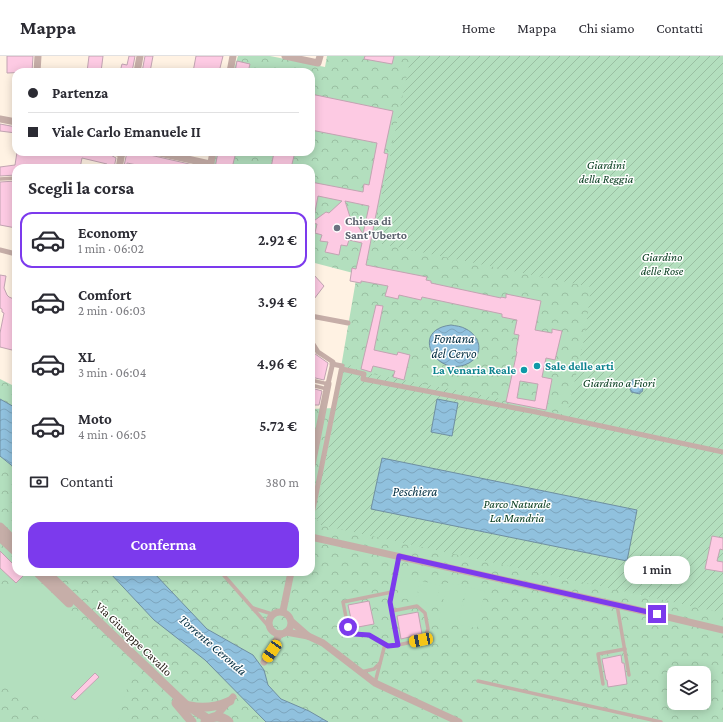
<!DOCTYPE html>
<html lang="it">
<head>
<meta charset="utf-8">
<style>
  body { margin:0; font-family:"Crimson Pro",serif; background:#f7f7f7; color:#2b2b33; height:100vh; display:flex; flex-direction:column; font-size:15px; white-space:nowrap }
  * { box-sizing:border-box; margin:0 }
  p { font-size:13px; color:#7c7c81 }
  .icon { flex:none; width:22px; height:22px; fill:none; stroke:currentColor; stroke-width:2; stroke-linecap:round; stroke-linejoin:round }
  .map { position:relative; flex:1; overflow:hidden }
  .panel { position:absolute; left:12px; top:108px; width:303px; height:412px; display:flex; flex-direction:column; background:#fff; border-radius:12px; box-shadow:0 2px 10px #0003 }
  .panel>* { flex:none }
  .banner { position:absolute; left:12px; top:12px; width:303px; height:88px; border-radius:12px; box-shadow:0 2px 10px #0003; display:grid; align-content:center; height:88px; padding:0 16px; background:#fff }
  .tools { position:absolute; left:667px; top:610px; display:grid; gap:8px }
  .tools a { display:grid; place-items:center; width:44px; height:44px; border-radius:8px; background:#fff; box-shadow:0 2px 10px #0003; font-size:20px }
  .end { position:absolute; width:18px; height:18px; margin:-9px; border:5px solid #7c3aed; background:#fff; box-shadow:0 0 0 2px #fff }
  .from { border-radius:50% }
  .bubble { position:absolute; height:28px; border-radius:12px; background:#fff; box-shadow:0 2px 10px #0003; font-size:13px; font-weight:600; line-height:28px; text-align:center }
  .car { position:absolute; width:12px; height:24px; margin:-12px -6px; border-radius:5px; box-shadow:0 0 3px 1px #0007; background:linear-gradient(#f5c518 24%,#345 0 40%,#f5c518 0 76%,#345 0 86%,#f5c518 0) }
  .banner b { display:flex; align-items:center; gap:14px; height:38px; font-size:15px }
  .banner b+b { border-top:1px solid #e1e1e2 }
  .banner i { width:10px; height:10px; background:#2b2b33 }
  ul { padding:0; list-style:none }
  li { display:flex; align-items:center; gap:12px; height:56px; margin:0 8px 6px; padding:0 8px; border:2px solid transparent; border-radius:12px }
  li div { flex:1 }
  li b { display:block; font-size:15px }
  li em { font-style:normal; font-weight:600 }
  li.current { border-color:#7c3aed }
  li>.icon { width:36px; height:36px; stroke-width:1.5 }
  h2 { padding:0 16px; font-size:18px; line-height:48px }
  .pay { display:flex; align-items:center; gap:10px; height:44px; padding:0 16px; font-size:15px }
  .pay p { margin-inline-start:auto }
  .action { display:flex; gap:8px; margin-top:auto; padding:8px 16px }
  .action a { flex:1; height:46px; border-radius:12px; background:#7c3aed; color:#fff; font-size:16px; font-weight:600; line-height:46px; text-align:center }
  header { display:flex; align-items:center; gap:24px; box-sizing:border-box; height:56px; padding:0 20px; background:#fff; border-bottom:1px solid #e1e1e2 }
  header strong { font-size:19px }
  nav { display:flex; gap:22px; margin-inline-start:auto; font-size:14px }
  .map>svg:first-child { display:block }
  .park { fill:url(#park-crowns); fill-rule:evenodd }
  .garden { fill:url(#garden-furrows) }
  .pitch { fill:#b3dfbe }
  .water { fill:url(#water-waves); stroke:#6f8fa1 }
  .building { fill:#fdcae3; stroke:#c2a4b2; fill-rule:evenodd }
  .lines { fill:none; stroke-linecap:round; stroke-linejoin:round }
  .service { stroke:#c6aea8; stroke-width:3.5 }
  .pedestrian { stroke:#c6aea8; stroke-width:5 }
  .minor { stroke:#c6aea8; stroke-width:7 }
  .tertiary { stroke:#c6aea8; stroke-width:9 }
  .route { stroke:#7c3aed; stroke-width:5 }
  .worship-dot { fill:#6b7280; stroke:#fff; stroke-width:1.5 }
  .culture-dot { fill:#0f9aa8; stroke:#fff; stroke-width:1.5 }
  .labels { text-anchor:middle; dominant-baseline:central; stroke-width:3; stroke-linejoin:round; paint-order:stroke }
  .park-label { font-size:12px; font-style:italic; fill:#003819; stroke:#fff }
  .worship-label { font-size:12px; font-weight:bold; fill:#5b616d; stroke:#fff; text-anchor:start }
  .culture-label { font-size:12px; font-weight:bold; fill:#0d838f; stroke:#fff; text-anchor:start }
  .street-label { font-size:12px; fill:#221a12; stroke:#fff }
  .water-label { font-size:13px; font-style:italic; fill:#012d41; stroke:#fff }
</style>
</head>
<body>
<header>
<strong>Mappa</strong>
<nav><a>Home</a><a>Mappa</a><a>Chi siamo</a><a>Contatti</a></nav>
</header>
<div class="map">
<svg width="723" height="666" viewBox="0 0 723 666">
  <defs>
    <pattern id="park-crowns" width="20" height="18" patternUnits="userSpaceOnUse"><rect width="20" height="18" fill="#b3dfbe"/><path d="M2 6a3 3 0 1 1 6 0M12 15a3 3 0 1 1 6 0" fill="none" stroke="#9abfa2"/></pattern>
    <pattern id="garden-furrows" width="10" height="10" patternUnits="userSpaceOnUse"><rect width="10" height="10" fill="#b3dfbe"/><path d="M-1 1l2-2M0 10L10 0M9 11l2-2" fill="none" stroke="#9abfa2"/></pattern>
    <pattern id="water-waves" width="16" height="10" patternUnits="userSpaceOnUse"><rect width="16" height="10" fill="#90c1de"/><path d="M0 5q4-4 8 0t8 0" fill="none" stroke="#7ca5bd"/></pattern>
  </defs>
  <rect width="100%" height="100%" fill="#fff2e3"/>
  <path class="park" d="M 238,0 L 270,0 L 325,11 L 327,0 L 723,0 L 723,666 L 0,666 L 0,323 L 16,331 L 16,516 L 311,516 L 311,353 L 334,352 L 357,218 L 311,206 L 311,112 L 213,112 L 216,96 L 311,96 L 311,16 L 233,16 ZM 674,617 L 704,617 L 704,647 L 674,647 Z"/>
  <path class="garden" d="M 411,0 L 723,0 L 723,557 L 321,469 L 315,461 L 345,308 L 357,311 L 357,315 L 501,343 L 500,347 L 567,359 L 585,279 L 591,231 L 372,186 Z"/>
  <g class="pitch">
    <path d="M 28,516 L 132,614 L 118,666 L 49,666 L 24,648 L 0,626 L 0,545 Z"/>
    <path d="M 401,521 L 420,525 L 416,545 L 397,541 Z"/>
    <path d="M 421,525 L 440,529 L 436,549 L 417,545 Z"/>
    <path d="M 447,527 L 466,530 L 458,568 L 439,564 Z"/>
    <path d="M 467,531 L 485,535 L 477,572 L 459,569 Z"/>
  </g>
  <g class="water">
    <path d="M 451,269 C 456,270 461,270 466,273 C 480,280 485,298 469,307 C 437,324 408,274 451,269 Z"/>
    <path d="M 634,323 L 643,325 L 642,327 L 644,328 L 642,336 L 640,336 L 640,338 L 631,336 L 631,334 L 630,334 L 632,324 Z"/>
    <path d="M 0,343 L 16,352 L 16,413 L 0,400 Z"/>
    <path d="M 437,343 L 458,347 L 452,380 L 431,376 Z"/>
    <path d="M 382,402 L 637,454 L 627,505 L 371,453 Z"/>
    <path d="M 109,516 L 153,516 L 207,573 L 253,599 L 264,614 L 268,629 L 281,643 L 309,655 L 328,666 L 266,666 L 205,604 L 154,564 Z"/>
  </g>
  <g class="building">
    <path d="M 7,0 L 33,0 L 32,16 L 7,17 Z"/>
    <path d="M 89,0 L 103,0 L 101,16 L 87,16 Z"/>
    <path d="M 129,0 L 135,0 L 132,16 L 120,16 L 122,8 L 127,9 Z"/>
    <path d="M 145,0 L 153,0 L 150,16 L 142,16 Z"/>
    <path d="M 196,0 L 223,0 L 219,16 L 193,16 Z"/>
    <path d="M 365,0 L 394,0 L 392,8 L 364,3 Z"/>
    <path d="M 237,5 L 250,8 L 248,16 L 235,16 Z"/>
    <path d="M 311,38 L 393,55 L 384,97 L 388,98 L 366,209 L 427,221 L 426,224 L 431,225 L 431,227 L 501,242 L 501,241 L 506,242 L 506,238 L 541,245 L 535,274 L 552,277 L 552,273 L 562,275 L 555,304 L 546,302 L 542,321 L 552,323 L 546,354 L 506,346 L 517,296 L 516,295 L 519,279 L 514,278 L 517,264 L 502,261 L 502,258 L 422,241 L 421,244 L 399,239 L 398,243 L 385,240 L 388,230 L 361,225 L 361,227 L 350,225 L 352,212 L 356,213 L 362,187 L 349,184 L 347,190 L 341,189 L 339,199 L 325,196 L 328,186 L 320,185 L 322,179 L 315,177 L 317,168 L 311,167 L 326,156 L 329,157 L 342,145 L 318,140 L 314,161 L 311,160 L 311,126 L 363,136 L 364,128 L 369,129 L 377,87 L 311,74 ZM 345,145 L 369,150 L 363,178 L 353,162 L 350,161 ZM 520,325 L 538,328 L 535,345 L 517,342 Z"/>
    <path d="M 0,68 L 16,71 L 16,77 L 0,75 Z"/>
    <path d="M 17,96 L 46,96 L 46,98 L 58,98 L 59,96 L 98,96 L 109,98 L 116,102 L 114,112 L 106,112 L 107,108 L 82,102 L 80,112 L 16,112 L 16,119 L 0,120 L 0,111 L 15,109 Z"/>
    <path d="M 127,96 L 136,96 L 150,99 L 198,110 L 198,112 L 178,112 L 170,110 L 170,112 L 151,112 L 127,107 L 127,111 L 124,110 Z"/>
    <path d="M 218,96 L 236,96 L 232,112 L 215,112 Z"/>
    <path d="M 274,96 L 295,96 L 291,112 L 271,112 Z"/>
    <path d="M 16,125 L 16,172 L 0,169 L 0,126 Z"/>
    <path d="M 0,219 L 6,220 L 4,232 L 7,239 L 9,241 L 16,244 L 16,295 L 0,291 L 0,277 L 4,257 L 2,256 L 2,253 L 0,252 Z"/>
    <path d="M 314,219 L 324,230 L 311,247 L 311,225 Z"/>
    <path d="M 376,249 L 383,250 L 374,294 L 397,299 L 398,296 L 410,299 L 404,324 L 393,321 L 395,315 L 373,310 L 371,316 L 361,313 Z"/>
    <path d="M 311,295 L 328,307 L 324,324 L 311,321 L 313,313 L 311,312 Z"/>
    <path d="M 315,333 L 322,335 L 319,349 L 311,349 L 311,339 L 312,339 L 313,334 Z"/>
    <path d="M 712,480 L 723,482 L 723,494 L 720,493 L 717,505 L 723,506 L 723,516 L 705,513 Z"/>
    <path d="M 0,495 L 16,511 L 16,516 L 27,516 L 16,527 L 0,512 Z"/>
    <path d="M 369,545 L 374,568 L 353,572 L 348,549 Z"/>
    <path d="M 418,556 L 422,578 L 401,583 L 397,560 Z"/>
    <path d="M 621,599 L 622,607 L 624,607 L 627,628 L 608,631 L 607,624 L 606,624 L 602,603 Z"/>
    <path d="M 95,617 L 99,621 L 75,644 L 71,641 Z"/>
  </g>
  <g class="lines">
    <g class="service">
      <path d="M 0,123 L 16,122"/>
      <path d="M 311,324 L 328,328"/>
      <path d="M 311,331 L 315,330 L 327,333"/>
      <path d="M 311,375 L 319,375"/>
      <path d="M 221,516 L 270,572"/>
      <path d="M 392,536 L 343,546 L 348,571 L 354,578 L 369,579 L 388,590 L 398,589"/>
      <path d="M 617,549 L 629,619"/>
      <path d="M 253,552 L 272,558"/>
      <path d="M 392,555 L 417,550 L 425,557 L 428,573 L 425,581 L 421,584 L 398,589 L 390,546 L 399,500"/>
      <path d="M 361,616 L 374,613 L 380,607"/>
      <path d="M 478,625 L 661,666"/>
      <path d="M 375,627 L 385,588"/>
      <path d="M 603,628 L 598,598 L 625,593"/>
    </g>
    <g class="pedestrian">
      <path d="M 0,194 L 16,198"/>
      <path d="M 311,260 L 348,267"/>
      <path d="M 311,285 L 318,296 L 333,306 L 328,328"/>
      <path d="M 342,313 L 364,318 L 363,323 L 536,356 L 723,396"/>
      <path d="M 311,463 L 342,310 L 332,308"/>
    </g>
    <g class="minor">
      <path d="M 285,0 L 318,7 L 320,0"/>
      <path d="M 37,16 L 38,0"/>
      <path d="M 137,16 L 140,0"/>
      <path d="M 230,16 L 233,0"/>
      <path d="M 0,63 L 16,66"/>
      <path d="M 114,96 L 122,98"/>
      <path d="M 155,96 L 210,108"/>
      <path d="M 119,112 L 122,96"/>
      <path d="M 210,112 L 213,96"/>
      <path d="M 311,414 L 328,328"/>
      <path d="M 311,481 L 617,549 L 723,574"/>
      <path d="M 283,555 L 291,516"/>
      <circle cx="280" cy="567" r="11"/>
      <path d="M 292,566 L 308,580"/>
      <path d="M 286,576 L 308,580 L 323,587 L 375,627 L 459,666"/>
      <path d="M 264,606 C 270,597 274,587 280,578"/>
      <path d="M 216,660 L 233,641"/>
    </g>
    <g class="tertiary">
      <path d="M 0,471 L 16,487"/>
      <path d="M 0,481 L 16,496"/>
      <path d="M 37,516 L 69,547"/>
      <path d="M 46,516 L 185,648 L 208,663"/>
      <path d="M 176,647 L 192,666"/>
      <path d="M 190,650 C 204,653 217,651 230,645"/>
      <path d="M 205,666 C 213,659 221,659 229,666"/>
    </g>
  </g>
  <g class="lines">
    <path class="route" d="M 348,571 L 354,578 L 369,579 L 388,590 L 398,589 L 390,546 L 399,500 L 657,558"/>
  </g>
  <circle class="worship-dot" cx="337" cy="172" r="4"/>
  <g class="culture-dot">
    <circle cx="537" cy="310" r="4"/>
    <circle cx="524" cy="314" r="4"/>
  </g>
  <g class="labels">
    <g class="park-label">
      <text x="606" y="109">Giardini<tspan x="606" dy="14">della Reggia</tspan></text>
      <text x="662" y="201">Giardino<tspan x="662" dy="14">delle Rose</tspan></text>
      <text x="619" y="327">Giardino a Fiori</text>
      <text x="517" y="448">Parco Naturale<tspan x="517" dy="14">La Mandria</tspan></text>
    </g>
    <g class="worship-label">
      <text x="345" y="165">Chiesa di<tspan x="345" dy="14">Sant'Uberto</tspan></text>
    </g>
    <g class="culture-label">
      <text x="545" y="310">Sale delle arti</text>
      <text x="516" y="314" text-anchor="end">La Venaria Reale</text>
    </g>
    <g class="street-label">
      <text transform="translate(134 583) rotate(44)">Via Giuseppe Cavallo</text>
    </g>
    <g class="water-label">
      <text x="454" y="282">Fontana<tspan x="454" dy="15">del Cervo</tspan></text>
      <text x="415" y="435">Peschiera</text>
      <text transform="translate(213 589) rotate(41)">Torrente Ceronda</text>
    </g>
  </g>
</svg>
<div class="tools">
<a><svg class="icon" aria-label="layers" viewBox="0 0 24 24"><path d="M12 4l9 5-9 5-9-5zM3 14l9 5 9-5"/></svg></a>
</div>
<i class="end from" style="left:348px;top:571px"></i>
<i class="end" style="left:657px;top:558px"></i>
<div class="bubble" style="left:624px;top:500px;width:66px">1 min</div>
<i class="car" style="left:421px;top:584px;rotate:259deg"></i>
<i class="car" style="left:272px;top:595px;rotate:214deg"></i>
<div class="banner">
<b><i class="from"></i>Partenza</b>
<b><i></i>Viale Carlo Emanuele II</b>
</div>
<section class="panel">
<h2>Scegli la corsa</h2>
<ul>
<li class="current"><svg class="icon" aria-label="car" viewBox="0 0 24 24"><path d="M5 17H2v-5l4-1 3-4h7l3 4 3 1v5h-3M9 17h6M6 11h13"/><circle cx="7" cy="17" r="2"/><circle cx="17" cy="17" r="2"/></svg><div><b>Economy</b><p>1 min · 06:02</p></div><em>2.92 €</em></li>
<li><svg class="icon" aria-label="car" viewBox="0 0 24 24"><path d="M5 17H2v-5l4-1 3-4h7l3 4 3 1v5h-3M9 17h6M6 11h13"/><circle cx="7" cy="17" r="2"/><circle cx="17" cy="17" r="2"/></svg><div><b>Comfort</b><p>2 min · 06:03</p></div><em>3.94 €</em></li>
<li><svg class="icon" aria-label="car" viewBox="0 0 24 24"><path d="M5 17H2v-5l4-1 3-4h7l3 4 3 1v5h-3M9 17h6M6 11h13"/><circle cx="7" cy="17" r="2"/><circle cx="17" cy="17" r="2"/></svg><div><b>XL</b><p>3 min · 06:04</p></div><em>4.96 €</em></li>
<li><svg class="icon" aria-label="car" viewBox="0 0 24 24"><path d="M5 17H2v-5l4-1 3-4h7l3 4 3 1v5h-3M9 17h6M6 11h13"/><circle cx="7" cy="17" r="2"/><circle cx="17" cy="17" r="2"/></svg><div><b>Moto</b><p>4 min · 06:05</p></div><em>5.72 €</em></li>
</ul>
<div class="pay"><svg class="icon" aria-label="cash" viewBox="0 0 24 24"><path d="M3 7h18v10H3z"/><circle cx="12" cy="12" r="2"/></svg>Contanti<p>380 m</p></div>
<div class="action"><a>Conferma</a></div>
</section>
</div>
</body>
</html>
